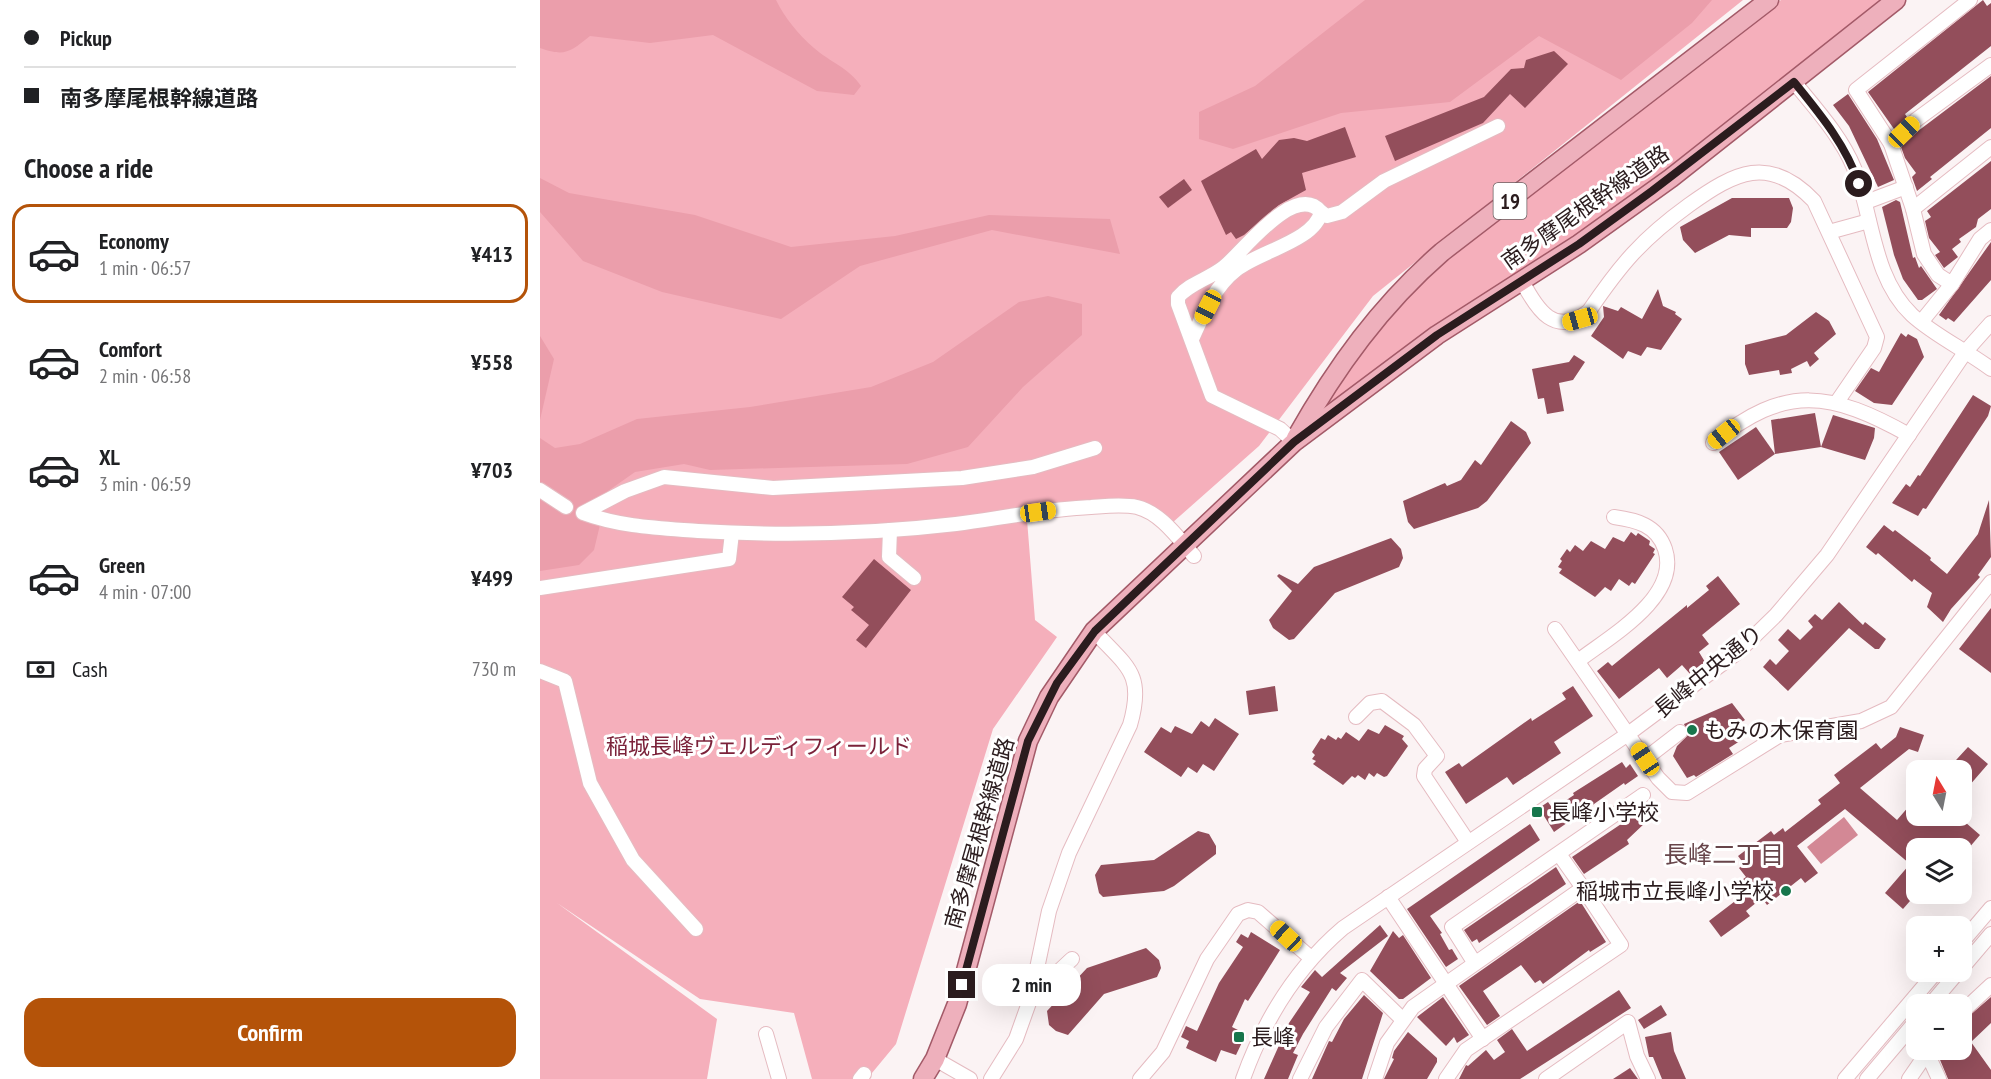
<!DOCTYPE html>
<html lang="en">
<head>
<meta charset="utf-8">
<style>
  body { margin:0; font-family:"PT Sans Narrow","Noto Sans JP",sans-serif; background:#f6f6f6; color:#202124; height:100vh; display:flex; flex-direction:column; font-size:22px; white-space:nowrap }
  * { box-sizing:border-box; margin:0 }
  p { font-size:20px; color:#757577 }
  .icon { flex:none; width:33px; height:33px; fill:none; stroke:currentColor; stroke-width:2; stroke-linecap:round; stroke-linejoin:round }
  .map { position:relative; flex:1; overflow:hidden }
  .details { display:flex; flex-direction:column; background:#fff; width:540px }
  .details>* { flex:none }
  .hud { display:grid; align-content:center; height:132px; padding:0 24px; background:#fff }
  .needle { width:39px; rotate:350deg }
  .controls { position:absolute; left:1366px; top:760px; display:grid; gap:12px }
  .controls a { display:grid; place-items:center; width:66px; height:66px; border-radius:12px; background:#fff; box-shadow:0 6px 24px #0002; font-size:30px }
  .end { position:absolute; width:27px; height:27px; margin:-14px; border:8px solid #2b1c1e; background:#fff; box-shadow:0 0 0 3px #fff }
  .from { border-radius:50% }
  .bubble { position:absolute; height:42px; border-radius:18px; background:#fff; box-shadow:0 6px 24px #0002; font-size:20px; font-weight:800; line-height:42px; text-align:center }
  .car { position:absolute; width:18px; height:36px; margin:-18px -9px; border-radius:8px; box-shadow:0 0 4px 2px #0007; background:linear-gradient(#f5c518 24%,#345 0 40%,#f5c518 0 76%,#345 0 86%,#f5c518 0) }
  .hud b { display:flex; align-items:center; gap:21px; height:57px; font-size:22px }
  .hud b+b { border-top:2px solid #e0e0e0 }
  .hud i { width:15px; height:15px; background:#202124 }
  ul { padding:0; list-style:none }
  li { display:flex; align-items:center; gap:18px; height:99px; margin:0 12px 9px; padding:0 12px; border:3px solid transparent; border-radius:18px }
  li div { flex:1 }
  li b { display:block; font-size:22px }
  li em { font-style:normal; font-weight:800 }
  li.on { border-color:#b45309 }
  li>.icon { width:54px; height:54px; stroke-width:1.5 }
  h2 { padding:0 24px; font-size:27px; line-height:72px }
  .pay { display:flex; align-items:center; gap:15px; height:66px; padding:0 24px; font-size:22px }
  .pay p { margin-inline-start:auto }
  .action { display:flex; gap:12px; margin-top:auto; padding:12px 24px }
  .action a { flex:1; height:69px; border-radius:18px; background:#b45309; color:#fff; font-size:24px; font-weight:800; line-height:69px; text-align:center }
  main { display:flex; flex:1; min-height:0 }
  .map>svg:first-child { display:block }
  .green { fill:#f5afbb }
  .forest { fill:#eb9eab }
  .water { fill:#d38895 }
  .building { fill:#934e5b }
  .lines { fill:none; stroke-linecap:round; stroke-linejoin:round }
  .minor-casing { stroke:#e5bbc1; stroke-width:16 }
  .major-casing { stroke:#a35a68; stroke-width:21 }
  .minor { stroke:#fff; stroke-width:14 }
  .major { stroke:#eeb0bc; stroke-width:18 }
  .route { stroke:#2b1c1e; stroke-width:8 }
  .poi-dot { fill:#17764c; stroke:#fff; stroke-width:2 }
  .labels { text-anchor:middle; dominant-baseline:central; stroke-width:6; stroke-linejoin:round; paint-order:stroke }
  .shield { fill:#fff; stroke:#6b6062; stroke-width:1.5 }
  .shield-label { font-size:21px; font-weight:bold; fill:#2b1c1e }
  .street-label { font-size:22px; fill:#2b1c1e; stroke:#fff }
  .poi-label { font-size:22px; fill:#2b1c1e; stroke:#fff; text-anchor:start }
  .park-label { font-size:22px; fill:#7b223a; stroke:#fff }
  .neighbourhood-label { font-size:24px; fill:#67454a; stroke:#fff }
</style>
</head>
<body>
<main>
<section class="details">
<div class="hud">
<b><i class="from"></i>Pickup</b>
<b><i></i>南多摩尾根幹線道路</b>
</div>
<h2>Choose a ride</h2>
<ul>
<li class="on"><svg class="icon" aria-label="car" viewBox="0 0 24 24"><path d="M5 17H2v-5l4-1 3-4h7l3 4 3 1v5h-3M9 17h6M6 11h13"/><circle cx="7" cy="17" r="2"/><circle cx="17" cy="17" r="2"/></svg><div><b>Economy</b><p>1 min · 06:57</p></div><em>¥413</em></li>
<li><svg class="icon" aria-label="car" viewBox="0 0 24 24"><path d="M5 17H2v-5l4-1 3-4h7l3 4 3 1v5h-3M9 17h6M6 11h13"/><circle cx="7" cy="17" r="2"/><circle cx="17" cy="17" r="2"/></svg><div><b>Comfort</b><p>2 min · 06:58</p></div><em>¥558</em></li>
<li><svg class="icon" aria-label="car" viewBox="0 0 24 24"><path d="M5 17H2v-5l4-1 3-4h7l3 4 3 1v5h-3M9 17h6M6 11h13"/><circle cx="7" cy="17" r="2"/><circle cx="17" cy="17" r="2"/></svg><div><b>XL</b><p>3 min · 06:59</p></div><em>¥703</em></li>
<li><svg class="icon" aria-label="car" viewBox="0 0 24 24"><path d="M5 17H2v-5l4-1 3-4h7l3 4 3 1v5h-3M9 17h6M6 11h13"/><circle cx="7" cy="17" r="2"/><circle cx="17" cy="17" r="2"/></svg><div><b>Green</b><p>4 min · 07:00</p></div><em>¥499</em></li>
</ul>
<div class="pay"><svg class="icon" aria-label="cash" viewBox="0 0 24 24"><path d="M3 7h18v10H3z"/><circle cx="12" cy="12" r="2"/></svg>Cash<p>730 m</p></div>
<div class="action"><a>Confirm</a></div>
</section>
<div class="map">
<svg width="1451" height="1079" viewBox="0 0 1451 1079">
  <rect width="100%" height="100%" fill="#fbf3f4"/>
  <g class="green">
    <path d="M 160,0 L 1203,0 L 833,296 L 719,446 L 632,523 L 555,500 L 486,507 L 495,620 L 517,637 L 453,729 L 356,1044 L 327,1079 L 272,1079 L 254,1013 L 160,999 L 17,903 L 177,1019 L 167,1079 L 0,1079 L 0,23 Z"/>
    <path d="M 1241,0 L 1345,0 L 1124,176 L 790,412 L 783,403 L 829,338 L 897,264 Z"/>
  </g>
  <g class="forest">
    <path d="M 0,0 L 236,0 C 245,18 258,34 274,48 C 290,62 309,68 321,86 L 314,95 L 277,91 L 173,35 L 110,43 L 50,36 C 30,52 25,57 0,48 Z"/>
    <path d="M 825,0 L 1172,0 L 1152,23 L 1081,80 L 999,36 L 910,102 L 801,113 L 693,149 L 659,139 L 659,112 L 715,86 Z"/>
    <path d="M 0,178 L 29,193 L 155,215 L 251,247 L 355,236 L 449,215 L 570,219 L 580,254 L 452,230 L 320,266 L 241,319 L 122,292 L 43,261 L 0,212 Z"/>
    <path d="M 508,296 L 542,304 L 542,335 L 483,387 L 428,447 L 367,464 L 170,470 L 144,464 L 95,472 L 68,491 L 54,550 L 39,565 L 0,571 L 0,438 L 15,448 L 40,444 L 97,419 L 210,407 L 331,387 L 393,362 L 479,302 Z"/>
    <path d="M 0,336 L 14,359 L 0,420 Z"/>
  </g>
  <path class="water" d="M 1304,817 L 1318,835 L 1281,864 L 1267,847 Z"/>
  <g class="building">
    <path d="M 1443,0 L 1447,6 L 1451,3 L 1451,46 L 1365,114 L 1367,117 L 1354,129 L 1328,92 Z"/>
    <path d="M 1014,51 L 1028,64 L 985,108 L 970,94 L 943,123 L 855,161 L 845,136 L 944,97 L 971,69 L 984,68 L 986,60 Z"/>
    <path d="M 1451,76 L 1451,128 L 1390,177 L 1392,179 L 1377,191 L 1372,177 L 1376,173 L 1365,158 L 1361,147 L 1378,131 Z"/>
    <path d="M 1308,94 L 1337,139 L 1354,180 L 1338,187 L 1309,126 L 1293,105 Z"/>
    <path d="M 805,127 L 816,157 L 762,173 L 766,190 L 739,205 L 704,235 L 696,239 L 691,232 L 686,235 L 661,181 L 716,149 L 722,159 L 739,140 L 754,138 L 767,141 Z"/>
    <path d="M 1451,161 L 1451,209 L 1438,219 L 1436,227 L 1419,239 L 1421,242 L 1412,249 L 1418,257 L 1404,268 L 1395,255 L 1400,252 L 1389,238 L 1385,221 L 1391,217 L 1387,211 Z"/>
    <path d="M 644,179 L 652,190 L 628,208 L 619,197 Z"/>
    <path d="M 1192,198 L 1249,198 L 1253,208 L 1251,222 L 1247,228 L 1211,228 L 1211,237 L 1189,235 L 1155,253 L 1143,240 L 1140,227 Z"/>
    <path d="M 1356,200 L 1360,202 L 1373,258 L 1375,257 L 1379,268 L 1381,266 L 1397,289 L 1382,300 L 1378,300 L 1363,279 L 1354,255 L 1342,207 Z"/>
    <path d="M 1451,242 L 1451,280 L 1414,322 L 1408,318 L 1406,320 L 1399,315 Z"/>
    <path d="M 1118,289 L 1123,306 L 1136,312 L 1135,314 L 1142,319 L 1121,350 L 1107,347 L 1101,356 L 1088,351 L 1083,359 L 1051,336 L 1064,317 L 1063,306 L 1078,311 L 1081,307 L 1102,319 Z"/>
    <path d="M 1276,312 L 1289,321 L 1296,334 L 1274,353 L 1279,359 L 1270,367 L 1267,361 L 1251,369 L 1252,373 L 1240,375 L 1239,370 L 1209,375 L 1205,364 L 1205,345 L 1246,335 Z"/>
    <path d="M 1361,333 L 1366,337 L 1368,334 L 1377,339 L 1384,357 L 1352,405 L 1334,403 L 1315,391 L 1331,368 L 1339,372 Z"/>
    <path d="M 1034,355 L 1045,362 L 1033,380 L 1019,383 L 1024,411 L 1007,414 L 1004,398 L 998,399 L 992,369 L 1029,362 Z"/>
    <path d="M 1433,395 L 1451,406 L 1448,416 L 1386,509 L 1383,508 L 1378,516 L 1352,503 L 1366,484 L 1370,487 L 1378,475 L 1380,476 Z"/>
    <path d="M 1275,413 L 1281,447 L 1293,415 L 1335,428 L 1334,438 L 1325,460 L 1281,447 L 1235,454 L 1231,420 Z"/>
    <path d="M 971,421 L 986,432 L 991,443 L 947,501 L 938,508 L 874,529 L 868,522 L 863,501 L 905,483 L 907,486 L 921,480 L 935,460 L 941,465 Z"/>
    <path d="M 1216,427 L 1235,454 L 1198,480 L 1179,452 Z"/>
    <path d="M 1449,500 L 1451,557 L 1438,575 L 1440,577 L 1411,609 L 1403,622 L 1387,607 L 1392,593 L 1374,579 L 1372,582 L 1338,553 L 1336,555 L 1326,547 L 1344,525 L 1353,532 L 1355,530 L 1389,556 L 1391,558 L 1390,560 L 1407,574 L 1438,534 Z"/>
    <path d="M 1091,532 L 1096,536 L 1098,533 L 1110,541 L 1109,545 L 1115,549 L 1113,553 L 1115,554 L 1095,584 L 1092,582 L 1089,586 L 1079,579 L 1071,591 L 1065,587 L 1055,597 L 1019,573 L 1022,569 L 1018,567 L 1022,561 L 1020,559 L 1027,549 L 1030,552 L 1035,545 L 1043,551 L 1051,541 L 1065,549 L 1073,537 L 1084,542 Z"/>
    <path d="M 851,538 L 861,549 L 863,558 L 859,567 L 795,593 L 754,639 L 749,640 L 733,628 L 729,620 L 752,591 L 737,576 L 739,574 L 758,584 L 774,567 Z"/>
    <path d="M 334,559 L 371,590 L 326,648 L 316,640 L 329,625 L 311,610 L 314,607 L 302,597 Z"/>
    <path d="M 1178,576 L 1200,604 L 1162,635 L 1169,644 L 1159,652 L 1165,662 L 1150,674 L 1142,665 L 1127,678 L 1119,668 L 1079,699 L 1057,671 L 1068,662 L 1072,666 L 1147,605 L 1147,608 L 1169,590 L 1166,586 Z"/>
    <path d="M 1299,602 L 1323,625 L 1325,622 L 1346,639 L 1339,649 L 1335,649 L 1309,628 L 1248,691 L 1223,667 L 1230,659 L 1236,665 L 1249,651 L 1238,640 L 1248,629 L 1260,640 L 1273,627 L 1268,621 L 1275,614 L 1282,620 Z"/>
    <path d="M 1451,608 L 1451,673 L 1419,649 Z"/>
    <path d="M 735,686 L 738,711 L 709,715 L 706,691 Z"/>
    <path d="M 1033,686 L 1053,716 L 1014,742 L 1021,753 L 973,785 L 967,777 L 926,804 L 905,772 L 919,763 L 922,767 L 991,718 L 992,721 L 1026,699 L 1022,693 Z"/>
    <path d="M 1192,703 L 1205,720 L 1191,729 L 1200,741 L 1189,748 L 1193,754 L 1156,777 L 1154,775 L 1147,778 L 1133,756 L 1137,746 L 1148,735 L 1144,724 Z"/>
    <path d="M 675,718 L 699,734 L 674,771 L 663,764 L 657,773 L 648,767 L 641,777 L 604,752 L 621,727 L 631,733 L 635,726 L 652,734 L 661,721 L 669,727 Z"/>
    <path d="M 845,725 L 864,736 L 862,739 L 868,746 L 847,776 L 844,777 L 837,773 L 834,777 L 829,773 L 825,780 L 818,775 L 815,778 L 812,776 L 803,785 L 773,764 L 776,761 L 772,759 L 775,755 L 772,752 L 781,738 L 785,740 L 788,735 L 796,740 L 798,737 L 801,739 L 806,732 L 819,741 L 828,729 L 839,734 Z"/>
    <path d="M 1360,727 L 1384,735 L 1378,752 L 1369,749 L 1320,788 L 1357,820 L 1377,797 L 1377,816 L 1418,816 L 1440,835 L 1428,849 L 1377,849 L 1377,893 L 1363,909 L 1345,893 L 1370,864 L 1305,809 L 1257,846 L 1278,873 L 1265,883 L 1261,878 L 1227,905 L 1222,898 L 1206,911 L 1210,916 L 1181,937 L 1169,921 L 1207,892 L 1199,882 L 1206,877 L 1199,868 L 1204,864 L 1198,856 L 1231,831 L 1234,835 L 1243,828 L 1245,832 L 1281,804 L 1278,800 L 1300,783 L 1294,775 L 1336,743 L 1341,749 L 1356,737 Z"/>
    <path d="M 1428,747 L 1448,764 L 1422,794 L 1422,771 L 1406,771 Z"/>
    <path d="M 1082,762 L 1086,768 L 1090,764 L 1098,776 L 1085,785 L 1084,783 L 1014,832 L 999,808 L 1008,802 L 1013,809 L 1034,795 L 1033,793 Z"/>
    <path d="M 1099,812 L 1106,822 L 1087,840 L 1089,844 L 1044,874 L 1032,857 Z"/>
    <path d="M 990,824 L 1000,840 L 890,916 L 902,933 L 900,934 L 909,950 L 912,949 L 918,959 L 906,967 L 867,909 Z"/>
    <path d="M 658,831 L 669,834 L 676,846 L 676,854 L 634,886 L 624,891 L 563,897 L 559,893 L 555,875 L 561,865 L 614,860 Z"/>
    <path d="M 1016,867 L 1026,884 L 939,943 L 937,939 L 932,942 L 924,930 Z"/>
    <path d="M 1040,901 L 1066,942 L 1050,952 L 1049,950 L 1003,984 L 1000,980 L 995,983 L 981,965 L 943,991 L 960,1016 L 947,1025 L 919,986 Z"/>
    <path d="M 840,925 L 848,936 L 800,973 L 807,978 L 796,991 L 792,988 L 763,1034 L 753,1053 L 758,1055 L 748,1079 L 724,1079 L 749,1023 L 770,992 L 761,987 L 775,970 L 782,977 Z"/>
    <path d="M 853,931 L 859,938 L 863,935 L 891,978 L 863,999 L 859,999 L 830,971 Z"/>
    <path d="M 711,932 L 740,950 L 708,1001 L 705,999 L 692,1027 L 706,1034 L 696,1055 L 681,1050 L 676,1062 L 646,1048 L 649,1041 L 641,1037 L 646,1026 L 657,1031 L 679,983 L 703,947 L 696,942 L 701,934 L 708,938 Z"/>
    <path d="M 606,948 L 619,960 L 621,968 L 617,977 L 564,994 L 528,1035 L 516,1031 L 509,1025 L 507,1011 L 547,968 Z"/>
    <path d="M 1079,990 L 1091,1008 L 980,1079 L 919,1079 L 926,1065 L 928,1066 L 946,1050 L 954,1060 L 965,1052 L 957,1040 L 972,1029 L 987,1051 Z"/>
    <path d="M 824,995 L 843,1013 L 822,1079 L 772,1079 L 789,1041 L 792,1042 L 804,1019 Z"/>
    <path d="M 903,997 L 929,1035 L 917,1043 L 914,1037 L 906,1046 L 877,1017 Z"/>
    <path d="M 1451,997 L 1451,1023 L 1431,1042 L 1451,1070 L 1451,1079 L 1408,1079 L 1398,1055 L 1404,1050 L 1422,1050 L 1422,1022 Z"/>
    <path d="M 1121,1005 L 1127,1015 L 1104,1029 L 1098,1020 Z"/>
    <path d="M 868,1032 L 897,1058 L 897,1062 L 887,1079 L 844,1079 L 854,1059 L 852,1058 L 854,1051 Z"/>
    <path d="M 1131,1032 L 1134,1051 L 1146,1079 L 1122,1079 L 1113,1057 L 1109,1057 L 1105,1037 Z"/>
    <path d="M 1090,1068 L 1098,1079 L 1073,1079 Z"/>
  </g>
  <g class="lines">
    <g class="minor-casing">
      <g id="minor">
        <path d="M 1430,0 L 1316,90 L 1351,144 L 1373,209 L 1384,254 L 1398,275 L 1412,284 L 1440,239 L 1451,230"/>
        <path d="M 1254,82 C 1275,108 1301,136 1314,168 C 1333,215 1332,277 1372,315 C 1395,336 1426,350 1451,369"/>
        <path d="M 1351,144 L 1376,120 L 1451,65"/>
        <path d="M 1326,202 L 1366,187"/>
        <path d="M 1373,209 L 1451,147"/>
        <path d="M 781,212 L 787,216 L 802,212 L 844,181 L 958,126"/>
        <path d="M 1289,232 L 1329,221"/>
        <path d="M 982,281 C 997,310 1015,338 1049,311 C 1081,264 1102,239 1149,205 C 1195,172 1229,154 1274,201 L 1337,337 L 1334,348 L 1297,402"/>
        <path d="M 1382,321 L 1412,284"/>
        <path d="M 652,339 C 663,315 674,287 696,270 C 717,252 775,241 781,212 C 755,181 703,252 684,267 C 669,279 650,283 638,297 L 638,304 L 672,396 L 740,429 L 754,442"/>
        <path d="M 1173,443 C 1245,383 1292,392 1369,435"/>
        <path d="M 555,448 L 493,467 L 422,478 L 233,488 L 124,477 L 85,491 L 43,513 C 81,527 118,528 158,531 C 244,536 331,534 416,524 C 461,518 506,509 551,507 C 566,506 582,504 597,507 C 621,513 638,538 654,556"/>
        <path d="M 0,490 L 26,507"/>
        <path d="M 350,530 L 349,557 L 374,578"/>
        <path d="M 0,588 L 189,559 L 192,533"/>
        <path d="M 1015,629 L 1118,778 L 1132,792 L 1147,793 L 1240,735 L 1321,721 L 1351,707 L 1451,582"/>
        <path d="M 1038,661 C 1069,637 1141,597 1125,549 C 1117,525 1096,520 1074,517"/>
        <path d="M 0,671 L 25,681 L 50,783 L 93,860 L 156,929"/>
        <path d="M 816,717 L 830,703 L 842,701 L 874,725 L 897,756 L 885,769 L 884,776 L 928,842"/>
        <path d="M 1105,759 L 1140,732"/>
        <path d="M 1019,854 L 1043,888"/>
        <path d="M 848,897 L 943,1039"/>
        <path d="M 1422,942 L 1451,908"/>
        <path d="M 934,962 L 912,927 L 1103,795"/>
        <path d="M 1422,968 L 1451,934"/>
        <path d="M 491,997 L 532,959"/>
        <path d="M 1390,1005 L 1418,972"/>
        <path d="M 1422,1012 L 1451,985"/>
        <path d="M 226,1034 L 239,1079"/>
        <path d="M 1387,1053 L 1399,1079"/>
        <path d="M 395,1059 L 430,1079"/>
        <path d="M 320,1079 L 324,1074"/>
        <path d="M 451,1079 L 476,1039 L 491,997 L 509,911 L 529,853 L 590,725 C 605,673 587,667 554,631"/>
        <path d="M 600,1079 L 623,1052 L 667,959 L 698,914 L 708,910 L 718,912 L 771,958"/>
        <path d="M 703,1079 C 724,1020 755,969 803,928 L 1088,734 L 1198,652 L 1236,615 L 1287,555 L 1426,351 L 1451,323"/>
        <path d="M 760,1079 L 786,1027 L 822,980 L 862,1019"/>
        <path d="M 835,1079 L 847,1043 L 873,1007 L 1043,888 L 1081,945 L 926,1050 L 906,1079"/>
        <path d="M 1006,1079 L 1088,1022 L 1097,1056 L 1108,1079"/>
        <path d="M 1305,1079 L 1396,972"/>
        <path d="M 1327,1079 L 1377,1020"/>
        <path d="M 1369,1079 L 1389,1050"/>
      </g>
    </g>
    <g class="major-casing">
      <g id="major">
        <path d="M 756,438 C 796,367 841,305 902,252 L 1229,0"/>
        <path d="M 383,1079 L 395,1059 L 417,1004 L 488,741 L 509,697 L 554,631 L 754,442 L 897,335 L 1039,244 L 1131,178 L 1356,0"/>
      </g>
    </g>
    <use href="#minor" class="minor"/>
    <use href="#major" class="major"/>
  </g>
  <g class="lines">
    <path class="route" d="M 422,985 L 488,741 L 517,683 L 555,631 L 754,442 L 897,335 L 1039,244 L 1112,191 L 1254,82 C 1280,114 1306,145 1319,184"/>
  </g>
  <g class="poi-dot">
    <circle cx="1152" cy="730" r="6"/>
    <rect x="991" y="806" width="12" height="12" rx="3"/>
    <circle cx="1246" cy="891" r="6"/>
    <rect x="693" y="1031" width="12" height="12" rx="3"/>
  </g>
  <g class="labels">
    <rect class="shield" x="953.5" y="183" width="33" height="36" rx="4.5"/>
    <g class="shield-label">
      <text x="970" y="201">19</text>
    </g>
    <g class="street-label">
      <text transform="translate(1045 207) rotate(-35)">南多摩尾根幹線道路</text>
      <text transform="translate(1168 671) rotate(-39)">長峰中央通り</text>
      <text transform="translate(439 833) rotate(-74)">南多摩尾根幹線道路</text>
    </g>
    <g class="poi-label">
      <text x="1164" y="730">もみの木保育園</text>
      <text x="1009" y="812">長峰小学校</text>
      <text x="1234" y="891" text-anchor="end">稲城市立長峰小学校</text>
      <text x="711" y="1037">長峰</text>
    </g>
    <g class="park-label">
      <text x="219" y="746">稲城長峰ヴェルディフィールド</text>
    </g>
    <g class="neighbourhood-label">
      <text x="1184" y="854">長峰二丁目</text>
    </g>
  </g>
</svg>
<div class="controls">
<a><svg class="needle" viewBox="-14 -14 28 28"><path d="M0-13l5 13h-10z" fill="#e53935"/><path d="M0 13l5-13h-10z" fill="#757577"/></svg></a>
<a><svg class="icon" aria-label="layers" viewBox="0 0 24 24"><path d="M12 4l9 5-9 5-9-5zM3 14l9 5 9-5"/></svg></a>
<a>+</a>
<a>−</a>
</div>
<i class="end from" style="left:1319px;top:184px"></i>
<i class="end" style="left:422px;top:985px"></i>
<div class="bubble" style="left:442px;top:964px;width:99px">2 min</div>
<i class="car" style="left:1364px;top:132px;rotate:46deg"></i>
<i class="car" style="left:668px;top:307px;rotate:207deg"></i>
<i class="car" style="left:1040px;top:319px;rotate:254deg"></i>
<i class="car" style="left:1184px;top:434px;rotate:231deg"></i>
<i class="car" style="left:498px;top:512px;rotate:82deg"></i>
<i class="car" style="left:1105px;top:759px;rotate:326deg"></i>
<i class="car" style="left:746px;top:936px;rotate:313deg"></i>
</div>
</main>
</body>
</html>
